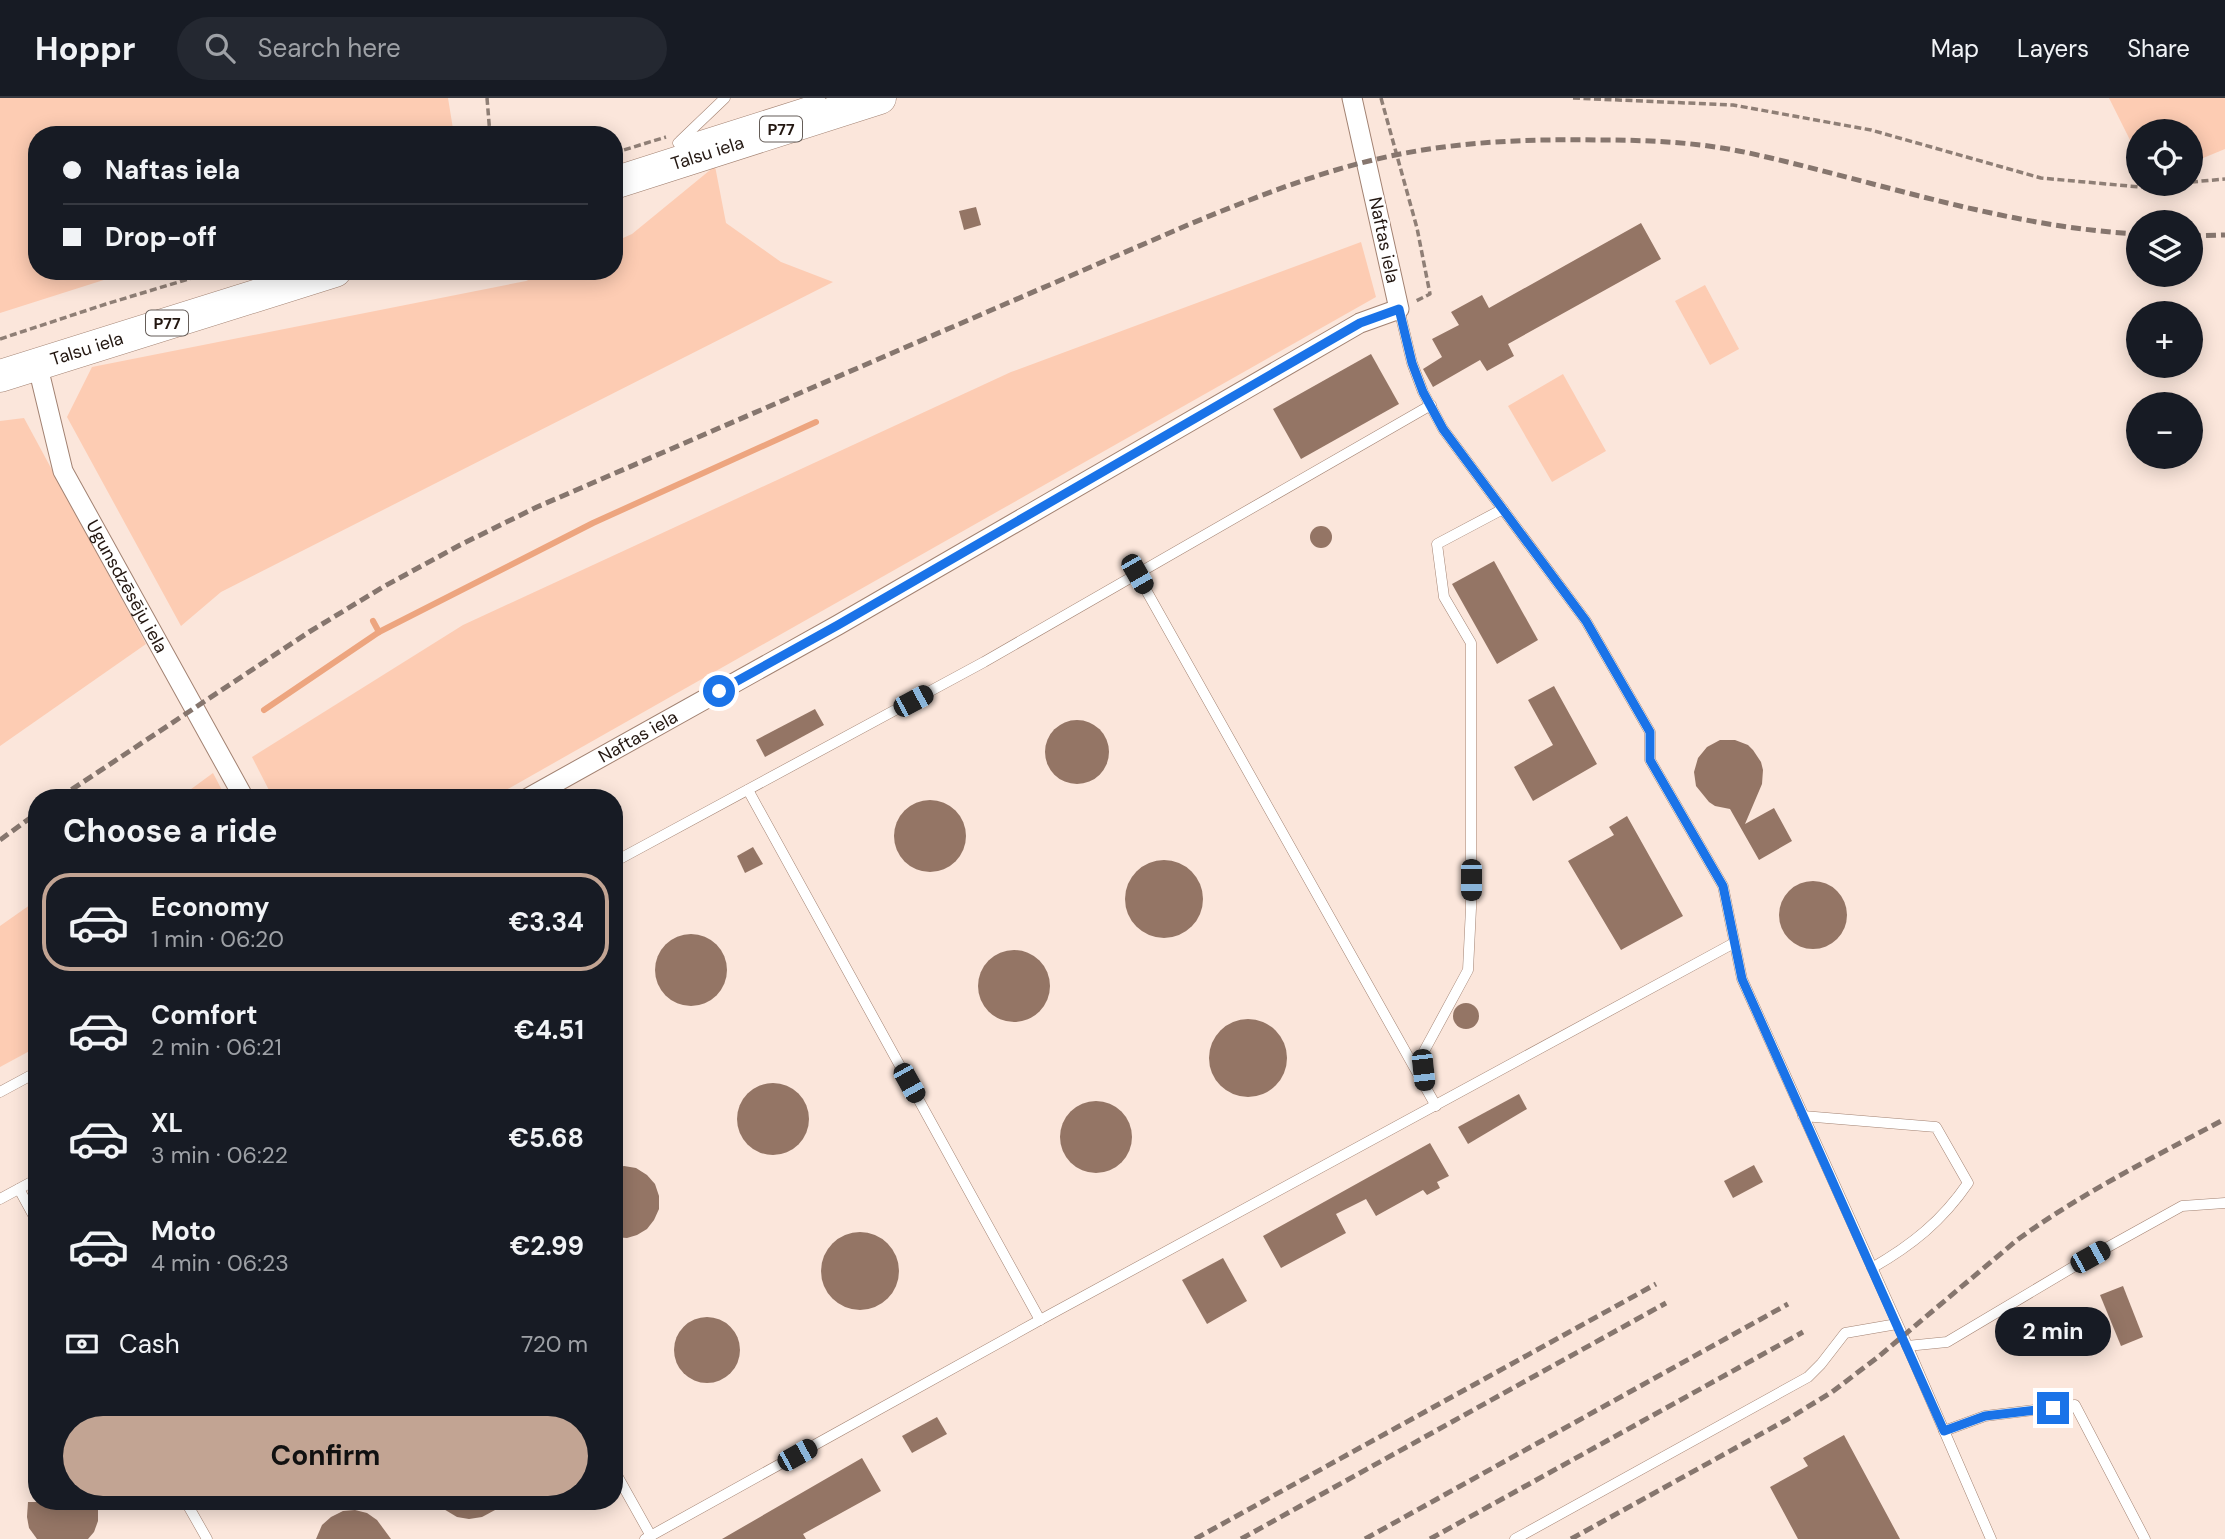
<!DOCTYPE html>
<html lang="en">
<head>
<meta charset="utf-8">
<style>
  body { margin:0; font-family:"DM Sans",sans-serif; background:#242831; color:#f1f3f6; height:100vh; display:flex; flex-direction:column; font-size:26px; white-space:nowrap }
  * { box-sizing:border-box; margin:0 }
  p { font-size:23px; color:#9ea1a6 }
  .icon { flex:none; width:38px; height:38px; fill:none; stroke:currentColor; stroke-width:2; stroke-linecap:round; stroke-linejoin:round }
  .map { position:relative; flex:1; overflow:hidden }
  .side { position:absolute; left:28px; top:691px; width:595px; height:721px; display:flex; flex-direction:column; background:#171b24; border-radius:28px; box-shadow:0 4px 18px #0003 }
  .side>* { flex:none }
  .banner { position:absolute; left:28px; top:28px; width:595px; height:154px; border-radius:28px; box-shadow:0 4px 18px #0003; display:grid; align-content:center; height:154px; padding:0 35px; background:#171b24 }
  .controls { position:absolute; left:2126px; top:21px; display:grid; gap:14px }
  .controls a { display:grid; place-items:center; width:77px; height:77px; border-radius:50%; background:#171b24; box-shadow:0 4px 18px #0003; font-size:35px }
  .end { position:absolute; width:32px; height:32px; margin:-16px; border:9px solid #1a73e8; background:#fff; box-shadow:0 0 0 4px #fff }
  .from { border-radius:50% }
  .bubble { position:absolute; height:49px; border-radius:24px; background:#171b24; box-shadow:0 4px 18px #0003; font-size:23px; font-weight:700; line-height:49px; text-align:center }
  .car { position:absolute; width:21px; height:42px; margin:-21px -10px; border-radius:9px; box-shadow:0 0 5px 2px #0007; background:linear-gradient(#222 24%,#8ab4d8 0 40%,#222 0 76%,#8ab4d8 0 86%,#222 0) }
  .banner b { display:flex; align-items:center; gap:24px; height:66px; font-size:26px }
  .banner b+b { border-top:2px solid #363941 }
  .banner i { width:18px; height:18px; background:#f1f3f6 }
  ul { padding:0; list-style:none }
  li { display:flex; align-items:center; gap:21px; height:98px; margin:0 14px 10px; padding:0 21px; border:4px solid transparent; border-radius:28px }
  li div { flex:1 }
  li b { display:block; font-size:26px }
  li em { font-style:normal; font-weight:700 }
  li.current { border-color:#c2a493 }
  li>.icon { width:63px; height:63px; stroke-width:1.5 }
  h2 { padding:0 35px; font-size:32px; line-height:84px }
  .pay { display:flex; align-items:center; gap:18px; height:77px; padding:0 35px; font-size:26px }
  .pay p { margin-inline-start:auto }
  .primary-button { display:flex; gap:14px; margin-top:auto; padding:14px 35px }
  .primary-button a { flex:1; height:80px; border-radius:42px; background:#c2a493; color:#111; font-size:28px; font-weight:700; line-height:80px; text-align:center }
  header { display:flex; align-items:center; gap:42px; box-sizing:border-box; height:98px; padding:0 35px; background:#171b24; border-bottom:2px solid #363941 }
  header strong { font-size:33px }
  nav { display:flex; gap:38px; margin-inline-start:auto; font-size:24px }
  .search { width:490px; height:63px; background:#242831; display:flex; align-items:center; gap:18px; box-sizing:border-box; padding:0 24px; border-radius:38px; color:#9ea1a6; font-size:26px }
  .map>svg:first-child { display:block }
  .green { fill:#fdccb3 }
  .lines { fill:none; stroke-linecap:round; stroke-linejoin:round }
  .stream { stroke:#eda57f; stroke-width:6 }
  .building { fill:#947565 }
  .lane-casing { stroke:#a28272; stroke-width:11 }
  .street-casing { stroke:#a28272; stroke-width:21 }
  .primary-casing { stroke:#a28272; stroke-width:33 }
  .path { stroke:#8f7f76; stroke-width:3.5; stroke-dasharray:7 3.5; stroke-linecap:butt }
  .lane { stroke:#fff; stroke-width:10 }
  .street { stroke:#fff; stroke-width:19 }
  .primary { stroke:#fff; stroke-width:32 }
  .rail { stroke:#86766e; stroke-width:5; stroke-dasharray:10 5; stroke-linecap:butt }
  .route { stroke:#1a73e8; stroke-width:9 }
  .labels { text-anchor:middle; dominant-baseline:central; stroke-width:5; stroke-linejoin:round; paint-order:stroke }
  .shield { fill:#fff; stroke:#655d58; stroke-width:2 }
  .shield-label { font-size:16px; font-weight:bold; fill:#231711 }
  .street-label { font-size:18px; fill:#231711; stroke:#fff }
</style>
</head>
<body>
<header>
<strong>Hoppr</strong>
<div class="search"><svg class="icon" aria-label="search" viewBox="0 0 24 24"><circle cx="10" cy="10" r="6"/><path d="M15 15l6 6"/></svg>Search here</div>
<nav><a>Map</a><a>Layers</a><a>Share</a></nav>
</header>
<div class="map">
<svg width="2225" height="1441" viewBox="0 0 2225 1441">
  <rect width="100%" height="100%" fill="#fbe6db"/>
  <g class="green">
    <path d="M 0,0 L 448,0 L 454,37 L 37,37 L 37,173 L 132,173 L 0,215 Z"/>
    <path d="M 2109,0 L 2225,0 L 2225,51 L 2191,65 L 2191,33 L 2138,33 L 2138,58 Z"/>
    <path d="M 715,68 L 726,125 L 781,164 L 833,184 L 221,494 L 181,528 L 67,319 L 92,269 L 526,183 L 548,173 L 614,173 L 614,144 L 632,136 Z"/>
    <path d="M 1361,144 L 1376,199 L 492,700 L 273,700 L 252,659 L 463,527 L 1011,274 Z"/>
    <path d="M 1705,187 L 1739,251 L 1710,267 L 1675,203 Z"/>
    <path d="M 1563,276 L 1606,353 L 1552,384 L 1508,308 Z"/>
    <path d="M 24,320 L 146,546 L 0,648 L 0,323 Z"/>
    <path d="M 213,675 L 226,700 L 179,700 Z"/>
    <path d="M 37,802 L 37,949 L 0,969 L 0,828 Z"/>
  </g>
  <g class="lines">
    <g class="stream">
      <path d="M 373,523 L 379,534"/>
      <path d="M 264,612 L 379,534 L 593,425 L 816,324"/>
    </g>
  </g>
  <g class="building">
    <path d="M 976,109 L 981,127 L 964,132 L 959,113 Z"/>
    <path d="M 1641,125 L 1661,161 L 1508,246 L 1514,258 L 1487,273 L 1480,262 L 1433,289 L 1423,271 L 1442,259 L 1432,241 L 1459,227 L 1451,214 L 1482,197 L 1489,210 Z"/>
    <path d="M 1371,256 L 1399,306 L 1301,361 L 1273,311 Z"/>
    <circle cx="1321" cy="439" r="11"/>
    <path d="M 1494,463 L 1538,542 L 1497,566 L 1452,486 Z"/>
    <path d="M 1554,588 L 1597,666 L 1533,703 L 1514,669 L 1553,647 L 1528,602 Z"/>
    <path d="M 815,611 L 824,627 L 765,659 L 756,642 Z"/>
    <circle cx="1077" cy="654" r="32"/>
    <path d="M 1720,642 L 1735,642 L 1748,647 L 1753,652 L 1761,664 L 1763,672 L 1762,686 L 1745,726 L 1774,710 L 1792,743 L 1759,762 L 1730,711 L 1715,708 L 1709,704 L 1696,688 L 1694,674 L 1698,660 L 1707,649 Z"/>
    <circle cx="930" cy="738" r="36"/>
    <path d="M 1627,718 L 1683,818 L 1621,852 L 1568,763 L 1614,737 L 1609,729 Z"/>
    <path d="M 753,749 L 763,766 L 745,775 L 737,758 Z"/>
    <circle cx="1164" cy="801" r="39"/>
    <circle cx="1813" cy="817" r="34"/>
    <circle cx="691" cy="872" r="36"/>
    <circle cx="1014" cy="888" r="36"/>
    <circle cx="1466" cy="918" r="13"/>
    <circle cx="1248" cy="960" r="39"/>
    <circle cx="773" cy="1021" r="36"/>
    <path d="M 1519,996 L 1527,1011 L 1468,1046 L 1458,1029 Z"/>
    <circle cx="1096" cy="1039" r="36"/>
    <path d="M 1430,1045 L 1449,1078 L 1437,1084 L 1440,1090 L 1427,1097 L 1423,1092 L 1376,1118 L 1366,1101 L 1336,1116 L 1346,1135 L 1281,1170 L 1263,1138 Z"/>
    <path d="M 1754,1067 L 1763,1084 L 1733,1100 L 1724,1083 Z"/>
    <path d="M 624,1068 L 636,1070 L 647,1077 L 655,1086 L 659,1098 L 659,1111 L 654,1122 L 647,1131 L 637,1137 L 627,1140 L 614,1139 L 614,1070 Z"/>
    <circle cx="860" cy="1173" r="39"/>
    <path d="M 1223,1160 L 1247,1203 L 1207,1226 L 1182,1182 Z"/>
    <path d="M 2123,1188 L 2143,1239 L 2121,1248 L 2100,1197 Z"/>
    <circle cx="707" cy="1252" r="33"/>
    <path d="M 937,1319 L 947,1336 L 912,1355 L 902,1338 Z"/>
    <path d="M 1844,1337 L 1900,1441 L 1798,1441 L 1770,1389 L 1808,1368 L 1803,1360 Z"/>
    <path d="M 862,1360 L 881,1393 L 803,1436 L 806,1441 L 722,1441 Z"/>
    <path d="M 28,1404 L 96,1404 L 98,1412 L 98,1423 L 94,1434 L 88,1441 L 37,1441 L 29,1430 L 27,1419 Z"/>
    <path d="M 432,1404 L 510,1404 L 482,1419 L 469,1421 L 457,1419 Z"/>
    <path d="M 355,1412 L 367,1415 L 377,1422 L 391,1441 L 316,1441 L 322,1427 L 331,1419 L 343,1413 Z"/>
  </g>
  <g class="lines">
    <g class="lane-casing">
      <g id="lane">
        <path d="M 680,43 L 725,0"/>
        <path d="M 678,45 L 820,0"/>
        <path d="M 1399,211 L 1412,265 L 1423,294 L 1443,331 L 1586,523 L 1650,634 L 1650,662 L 1723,788 L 1742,881 L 1903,1238 L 1991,1441"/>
        <path d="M 1137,476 L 1436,1008"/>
        <path d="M 748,692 L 1040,1222"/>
        <path d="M 614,764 L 984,564 L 1431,307"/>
        <path d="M 1425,988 L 1422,957 L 1468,872 L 1471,810 L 1471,545 L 1444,499 L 1437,446 L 1503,411"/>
        <path d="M 0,994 L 37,974"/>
        <path d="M 1803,1018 L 1936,1029 L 1968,1085 C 1942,1123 1912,1147 1872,1170"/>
        <path d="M 19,1091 L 37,1124"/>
        <path d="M 0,1101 L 37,1081"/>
        <path d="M 1907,1248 L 1947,1244 L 2090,1159 L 2182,1108 L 2225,1105"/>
        <path d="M 1944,1333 L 1985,1318 L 2075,1307 L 2145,1441"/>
        <path d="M 614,1372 L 651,1438"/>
        <path d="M 186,1404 L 207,1441"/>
        <path d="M 645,1441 L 1040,1222 L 1734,845"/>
        <path d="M 1515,1441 L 1808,1279 L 1821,1266 L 1845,1235 L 1897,1226"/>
      </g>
    </g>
    <g class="street-casing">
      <g id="street">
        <path id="s1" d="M 37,265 L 63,373 L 244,700"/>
        <path id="s2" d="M 528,700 L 838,527 L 1360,225 L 1399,211 L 1352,0"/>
      </g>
    </g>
    <g class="primary-casing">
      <g id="primary">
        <path id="s3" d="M 614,85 L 880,0"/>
        <path id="s4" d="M 0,278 L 335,173"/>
      </g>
    </g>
    <g class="path">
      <path d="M 487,0 L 490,37"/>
      <path d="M 1381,0 L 1417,130 L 1430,196 L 1416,203"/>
      <path d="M 1573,0 L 1733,7 L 1871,32 L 2041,80 L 2140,89 L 2171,86"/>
      <path d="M 614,55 L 666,39"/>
      <path d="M 2191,84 L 2225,81"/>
      <path d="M 0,241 L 106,206 L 215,173"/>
    </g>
    <use href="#lane" class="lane"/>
    <use href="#street" class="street"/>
    <use href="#primary" class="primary"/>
    <g class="rail">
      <path d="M 2191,138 L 2225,137"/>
      <path d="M 59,700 L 309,534 L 383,489 L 460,447 L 537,409 L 1190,126 C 1263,96 1338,66 1417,53 C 1476,43 1536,41 1597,42 C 1649,42 1698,44 1749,55 C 1879,84 2005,129 2138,136"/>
      <path d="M 0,742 L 37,715"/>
      <path d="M 1195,1441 L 1656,1186"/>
      <path d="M 1241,1441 L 1666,1205"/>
      <path d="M 1365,1441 L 1788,1206"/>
      <path d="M 1430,1441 L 1803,1234"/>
      <path d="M 1571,1441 L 1788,1321 L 1832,1294 L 1878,1259 L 2017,1142 C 2082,1095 2154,1059 2225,1021"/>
    </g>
  </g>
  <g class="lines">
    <path class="route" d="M 719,593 L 838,527 L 1360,225 L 1399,211 L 1412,265 L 1423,294 L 1443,331 L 1586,523 L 1650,634 L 1650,662 L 1723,788 L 1742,881 L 1944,1333 L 1985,1318 L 2053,1310"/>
  </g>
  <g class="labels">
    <g class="shield">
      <rect x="760" y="18.5" width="42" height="25" rx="5"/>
      <rect x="146" y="212.5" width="42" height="25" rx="5"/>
    </g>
    <g class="shield-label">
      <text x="781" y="31">P77</text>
      <text x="167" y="225">P77</text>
    </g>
    <g class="street-label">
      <text stroke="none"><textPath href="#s3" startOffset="98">Talsu iela</textPath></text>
      <text transform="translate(1384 142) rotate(78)">Naftas iela</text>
      <text stroke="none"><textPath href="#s4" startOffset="91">Talsu iela</textPath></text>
      <text stroke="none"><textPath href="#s1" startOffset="243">Ugunsdzēsēju iela</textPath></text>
      <text stroke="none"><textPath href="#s2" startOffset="126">Naftas iela</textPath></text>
    </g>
  </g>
</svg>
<div class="controls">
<a><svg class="icon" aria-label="locate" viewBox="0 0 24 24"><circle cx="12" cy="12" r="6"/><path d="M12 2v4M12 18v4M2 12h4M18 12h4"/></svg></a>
<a><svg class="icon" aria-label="layers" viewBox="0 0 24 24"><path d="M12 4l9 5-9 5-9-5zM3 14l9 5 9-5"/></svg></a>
<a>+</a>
<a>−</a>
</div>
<i class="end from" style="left:719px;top:593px"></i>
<i class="end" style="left:2053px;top:1310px"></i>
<div class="bubble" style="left:1995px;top:1209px;width:116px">2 min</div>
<i class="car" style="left:1137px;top:476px;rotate:150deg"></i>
<i class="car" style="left:913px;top:603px;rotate:62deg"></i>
<i class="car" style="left:1471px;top:782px;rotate:180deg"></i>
<i class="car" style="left:1423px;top:972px;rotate:174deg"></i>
<i class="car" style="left:909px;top:985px;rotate:151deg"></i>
<i class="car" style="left:2090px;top:1159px;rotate:61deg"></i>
<i class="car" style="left:797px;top:1357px;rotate:61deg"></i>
<div class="banner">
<b><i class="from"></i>Naftas iela</b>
<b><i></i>Drop-off</b>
</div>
<section class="side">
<h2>Choose a ride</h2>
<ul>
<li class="current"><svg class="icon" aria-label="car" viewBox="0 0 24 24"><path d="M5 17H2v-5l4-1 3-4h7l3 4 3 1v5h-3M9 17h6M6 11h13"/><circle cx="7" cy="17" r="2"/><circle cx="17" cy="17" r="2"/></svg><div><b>Economy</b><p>1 min · 06:20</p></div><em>€3.34</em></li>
<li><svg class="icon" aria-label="car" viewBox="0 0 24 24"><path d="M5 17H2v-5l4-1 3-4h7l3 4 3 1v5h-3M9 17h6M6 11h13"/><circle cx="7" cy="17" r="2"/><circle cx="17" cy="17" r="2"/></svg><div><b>Comfort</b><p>2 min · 06:21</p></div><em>€4.51</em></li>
<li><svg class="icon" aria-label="car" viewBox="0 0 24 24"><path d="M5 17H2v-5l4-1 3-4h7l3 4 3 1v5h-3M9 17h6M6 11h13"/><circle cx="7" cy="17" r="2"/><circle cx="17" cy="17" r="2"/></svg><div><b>XL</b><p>3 min · 06:22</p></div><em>€5.68</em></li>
<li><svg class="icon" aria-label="car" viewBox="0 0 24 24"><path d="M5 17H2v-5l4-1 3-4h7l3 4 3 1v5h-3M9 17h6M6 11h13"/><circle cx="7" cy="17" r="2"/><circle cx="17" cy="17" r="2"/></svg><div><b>Moto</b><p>4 min · 06:23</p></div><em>€2.99</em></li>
</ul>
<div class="pay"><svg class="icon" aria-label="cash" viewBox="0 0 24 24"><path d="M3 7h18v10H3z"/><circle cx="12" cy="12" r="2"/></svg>Cash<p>720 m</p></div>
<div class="primary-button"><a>Confirm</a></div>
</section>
</div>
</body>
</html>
